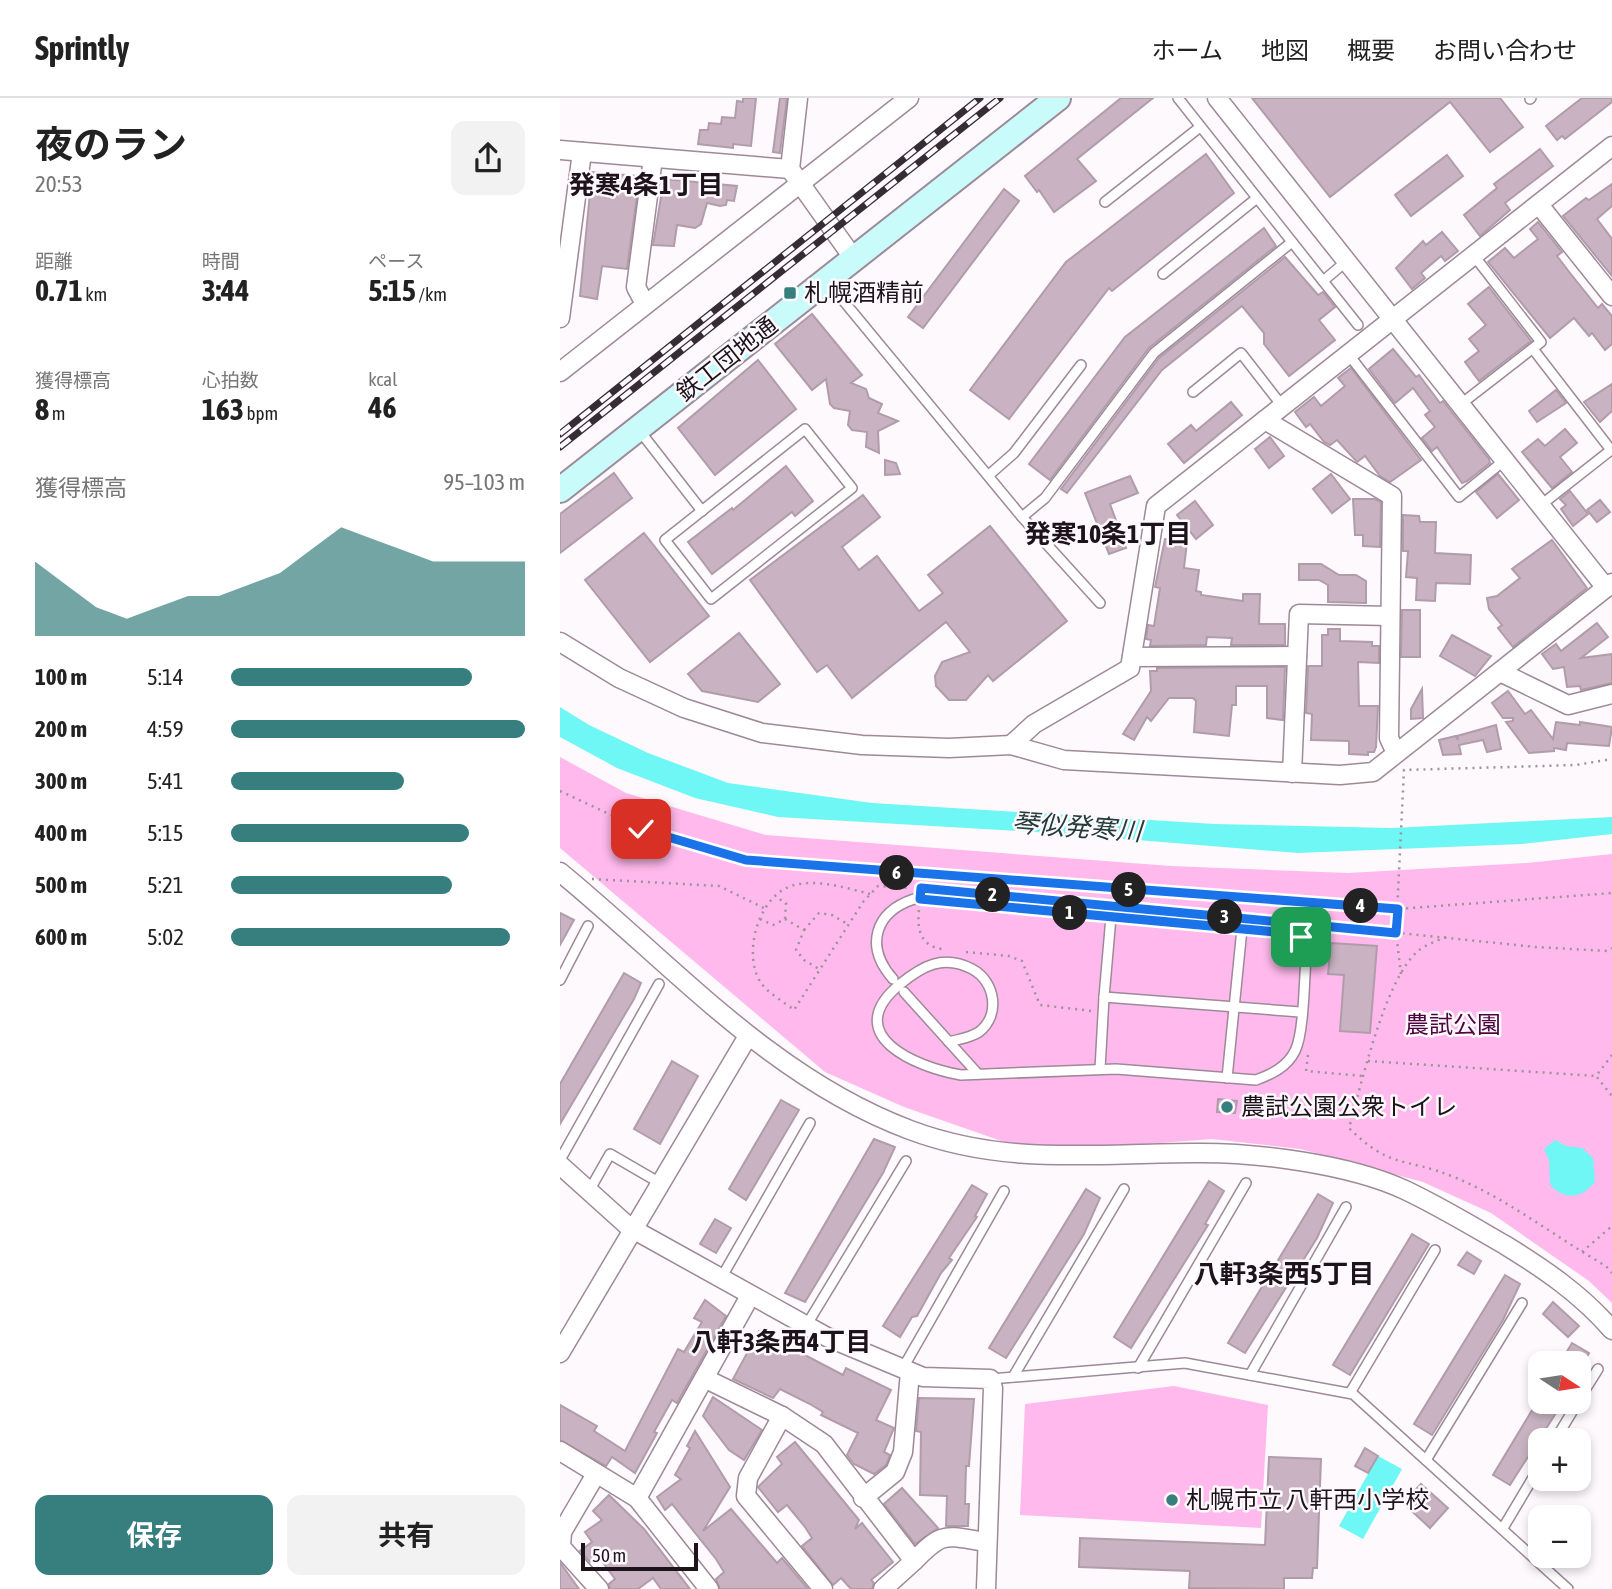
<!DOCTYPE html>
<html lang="ja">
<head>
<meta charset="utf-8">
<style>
	:root { --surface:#fff; --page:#f2f2f2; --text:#222; --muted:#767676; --line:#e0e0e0; --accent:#377f7e }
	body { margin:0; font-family:"Asap Condensed","Noto Sans JP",sans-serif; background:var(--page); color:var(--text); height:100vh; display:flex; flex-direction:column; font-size:26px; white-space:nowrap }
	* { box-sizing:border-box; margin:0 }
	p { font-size:23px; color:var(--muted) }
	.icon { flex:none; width:38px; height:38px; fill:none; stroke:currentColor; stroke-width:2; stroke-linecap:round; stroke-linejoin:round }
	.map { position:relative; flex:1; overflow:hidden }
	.side { display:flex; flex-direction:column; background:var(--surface); width:560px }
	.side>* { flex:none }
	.needle { width:46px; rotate:102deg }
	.fabs { position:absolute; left:968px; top:1253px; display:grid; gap:14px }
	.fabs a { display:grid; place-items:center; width:63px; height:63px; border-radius:14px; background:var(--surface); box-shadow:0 4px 10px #0003; font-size:35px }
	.scale { position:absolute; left:21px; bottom:18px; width:117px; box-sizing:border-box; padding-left:7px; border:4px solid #1c141a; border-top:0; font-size:19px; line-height:24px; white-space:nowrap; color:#1c141a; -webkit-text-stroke:5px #fef9fd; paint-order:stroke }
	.pin { position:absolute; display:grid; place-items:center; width:60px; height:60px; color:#fff; margin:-30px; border-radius:14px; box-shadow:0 4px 10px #0006 }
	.km { position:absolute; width:35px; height:35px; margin:-18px; border-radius:50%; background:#222; color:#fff; font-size:19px; line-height:35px; text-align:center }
	.round { display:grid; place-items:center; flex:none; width:74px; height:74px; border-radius:14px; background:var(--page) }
	.headline { display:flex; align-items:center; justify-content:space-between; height:119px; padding:0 35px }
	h1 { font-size:38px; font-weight:700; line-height:52px }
	.metrics { display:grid; grid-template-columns:repeat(3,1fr); gap:10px; height:119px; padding:7px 35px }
	.metrics div { display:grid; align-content:center }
	.metrics b { font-size:30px; font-weight:700 }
	.metrics small { font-size:19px; font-weight:400 }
	.metrics p { font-size:19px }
	.chart { height:196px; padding:14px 35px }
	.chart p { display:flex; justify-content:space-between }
	.chart svg { width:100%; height:126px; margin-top:7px; fill:var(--accent); opacity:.7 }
	.cta { display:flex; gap:14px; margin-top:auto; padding:14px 35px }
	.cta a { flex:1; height:80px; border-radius:14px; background:var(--accent); color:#fff; font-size:28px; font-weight:700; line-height:80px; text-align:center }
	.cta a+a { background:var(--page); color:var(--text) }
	ul { padding:0 35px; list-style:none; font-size:23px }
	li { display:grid; grid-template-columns:112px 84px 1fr; align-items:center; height:52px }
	li i { height:18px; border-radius:9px; background:var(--accent) }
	header { display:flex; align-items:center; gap:42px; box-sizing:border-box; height:98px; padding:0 35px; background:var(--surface); border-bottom:2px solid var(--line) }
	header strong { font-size:33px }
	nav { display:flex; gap:38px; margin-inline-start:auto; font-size:24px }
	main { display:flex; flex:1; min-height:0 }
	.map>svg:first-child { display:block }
	.green { fill:#ffb9ec }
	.water { fill:#6ef7f4 }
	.building { fill:#c9b3c2; stroke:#b19cab; stroke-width:2 }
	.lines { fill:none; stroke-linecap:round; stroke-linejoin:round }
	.lane-casing { stroke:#9d8998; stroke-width:12 }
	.street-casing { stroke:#9d8998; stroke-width:21 }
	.secondary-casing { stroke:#9d8998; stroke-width:28 }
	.path { stroke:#9b9499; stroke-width:2.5; stroke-dasharray:2 5; stroke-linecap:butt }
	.lane { stroke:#fff; stroke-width:9 }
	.street { stroke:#fff; stroke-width:18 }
	.secondary { stroke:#c9fbfa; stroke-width:24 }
	.rail-casing { stroke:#352d33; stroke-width:7 }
	.rail { stroke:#fef9fd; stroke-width:4.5; stroke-dasharray:13; stroke-linecap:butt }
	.route-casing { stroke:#fff; stroke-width:14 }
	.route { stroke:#1a73e8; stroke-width:9 }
	.poi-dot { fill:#377f7e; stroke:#fef9fd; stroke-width:2.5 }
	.labels { text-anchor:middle; stroke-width:5; stroke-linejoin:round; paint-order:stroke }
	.poi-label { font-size:24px; fill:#1c141a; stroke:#fef9fd; text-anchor:start }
	.street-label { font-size:24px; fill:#1c141a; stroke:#fef9fd }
	.park-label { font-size:24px; fill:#4d0641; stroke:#fef9fd }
	.neighbourhood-label { font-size:26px; font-weight:bold; fill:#1c141a; stroke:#fef9fd }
	.water-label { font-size:26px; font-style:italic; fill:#243c3b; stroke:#fef9fd }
</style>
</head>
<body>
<header>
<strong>Sprintly</strong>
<nav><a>ホーム</a><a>地図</a><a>概要</a><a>お問い合わせ</a></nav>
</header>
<main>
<section class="side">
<div class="headline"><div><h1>夜のラン</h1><p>20:53</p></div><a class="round"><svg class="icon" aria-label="share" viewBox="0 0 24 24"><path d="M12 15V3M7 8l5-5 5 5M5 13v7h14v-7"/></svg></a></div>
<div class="metrics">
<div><p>距離</p><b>0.71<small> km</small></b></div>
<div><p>時間</p><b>3:44</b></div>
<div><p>ペース</p><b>5:15<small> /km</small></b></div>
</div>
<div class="metrics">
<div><p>獲得標高</p><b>8<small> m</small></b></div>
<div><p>心拍数</p><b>163<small> bpm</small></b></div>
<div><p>kcal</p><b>46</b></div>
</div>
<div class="chart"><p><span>獲得標高</span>95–103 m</p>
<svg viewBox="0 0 160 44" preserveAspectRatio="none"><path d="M0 44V18L10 26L20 34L30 38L40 34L50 30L60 30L70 26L80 22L90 14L100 6L110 10L120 14L130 18L140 18L150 18L160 18V44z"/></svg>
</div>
<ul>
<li><b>100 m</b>5:14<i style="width:82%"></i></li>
<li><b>200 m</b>4:59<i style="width:100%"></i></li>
<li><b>300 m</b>5:41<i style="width:59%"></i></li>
<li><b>400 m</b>5:15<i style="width:81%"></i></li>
<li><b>500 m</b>5:21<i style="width:75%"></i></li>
<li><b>600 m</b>5:02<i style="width:95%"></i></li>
</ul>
<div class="cta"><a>保存</a><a>共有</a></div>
</section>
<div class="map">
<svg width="1052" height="1491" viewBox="0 0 1052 1491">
	<rect width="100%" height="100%" fill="#fef9fd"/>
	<g class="green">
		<polygon points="0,659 66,695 206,737 611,768 788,775 967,765 1052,756 1052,1205 1029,1183 931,1115 863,1084 740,1051 652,1041 507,1052 450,1046 344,1009 265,974 0,750"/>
		<polygon points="614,1288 708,1307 701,1430 460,1417 465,1306"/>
	</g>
	<g class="water">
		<polygon points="0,609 29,627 88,655 168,685 312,705 655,726 832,730 1052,719 1052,736 962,746 738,755 492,735 218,719 135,700 57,670 0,639"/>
		<path d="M995 1042 1006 1048 1022 1050 1033 1060 1035 1083C1023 1101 1003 1103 990 1086L989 1062 984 1051Z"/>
		<polygon points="818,1358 842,1371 803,1441 779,1428"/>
	</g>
	<g class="building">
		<polygon points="183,0 196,0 191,48 173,46 173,50 138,46 140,32 148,32 149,25 161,26 162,19 175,20 177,3 183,4"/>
		<polygon points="220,0 227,0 220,55 213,54"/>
		<polygon points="561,0 593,0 517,61 536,83 494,114 479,92 477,94 465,78"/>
		<polygon points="692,0 940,0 963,29 930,54 890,4 770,99"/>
		<polygon points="1022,0 1052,0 1052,4 1005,41 1002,38 997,42 986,28"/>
		<polygon points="980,51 993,68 945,105 950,112 920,138 904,117 937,90 934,86"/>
		<polygon points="646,56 674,95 552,193 549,190 449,321 410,292 506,164"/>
		<polygon points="887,57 903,78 851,118 835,97"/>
		<polygon points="32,74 76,78 74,97 77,98 67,171 42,168 37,201 20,198"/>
		<polygon points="104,81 177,88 174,103 167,102 166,107 160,108 147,105 141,126 135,130 117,127 114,148 93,147"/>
		<polygon points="1052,86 1052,108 1037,121 1052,141 1052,178 1003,118 1026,100 1029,102"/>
		<polygon points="444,91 459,103 363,230 348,219"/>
		<polygon points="978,124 1002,154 997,158 1010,175 1038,210 1042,206 1052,218 1052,246 1045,252 1032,235 1029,238 1014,220 990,240 928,164 945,150 954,160 978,141 970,131"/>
		<polygon points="704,130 716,148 589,250 490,382 469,366 565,239"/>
		<polygon points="882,134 898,153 885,163 881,158 861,175 865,180 852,191 836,170 863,143 866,147"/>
		<polygon points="725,159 758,197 763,194 775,209 759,222 775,242 729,278 704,246 704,235 682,208 602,272 507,395 501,391 599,260"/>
		<polygon points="929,189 971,243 919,283 905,264 919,253 909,241 926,227 908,206"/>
		<polygon points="252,216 302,277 291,285 306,291 309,300 322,306 318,315 338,323 318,333 319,355 306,349 307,334 292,332 288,327 290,313 274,310 270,306 266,281 252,292 215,246"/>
		<polygon points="833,251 856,279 859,277 880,305 883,303 929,361 930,365 907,383 902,385 877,349 872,353 862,340 875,329 865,317 870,313 853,290 835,305 809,271"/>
		<polygon points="198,262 236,311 155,377 118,330"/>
		<polygon points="791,270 861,362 830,384 820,378 805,358 797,364 777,342 770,347 764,344 750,326 746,329 735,314 754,299 761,308 785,288 778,280"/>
		<polygon points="1052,286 1052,313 1040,324 1024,304"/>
		<polygon points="996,292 1006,305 977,324 969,313"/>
		<polygon points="671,304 682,317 624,365 608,346 631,327 636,333"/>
		<polygon points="1005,331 1017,345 1000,359 1012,374 992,390 962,354 978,341 985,348"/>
		<polygon points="710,339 724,358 709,370 695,351"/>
		<polygon points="325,362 336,365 340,376 325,377"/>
		<polygon points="226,368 253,403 235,418 232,414 152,476 128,444 172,410 173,412"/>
		<polygon points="54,375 72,400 0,455 0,416"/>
		<polygon points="771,376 790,401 772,415 753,391"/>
		<polygon points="938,376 959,402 937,420 916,394"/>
		<polygon points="570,378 578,395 550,406 566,450 549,456 525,395"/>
		<polygon points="1010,393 1028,416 1013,428 1001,411 1006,407 1000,401"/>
		<polygon points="303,397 320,419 282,449 299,472 317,458 359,513 383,495 368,477 430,428 507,523 433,583 428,577 406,602 389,602 376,588 375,578 382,564 410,554 386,524 292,600 267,567 257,574 190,482"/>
		<polygon points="793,401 815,401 821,404 820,449 803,448 803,437 795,437"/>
		<polygon points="1040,402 1050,414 1037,424 1027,412"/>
		<polygon points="635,403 653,427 636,441 617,417"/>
		<polygon points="843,417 859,418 860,424 876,424 875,455 911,457 910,486 876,485 875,503 856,502 857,480 846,479 848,453 843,453"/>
		<polygon points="84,435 149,518 90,564 25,482"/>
		<polygon points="605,441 627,444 624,470 639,472 636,493 641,494 641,497 683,503 683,496 700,496 699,526 725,526 725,547 671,547 672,540 647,539 646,547 590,548 591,542 586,541 588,527 594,528 600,490 595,489"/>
		<polygon points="992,442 1027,490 953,549 938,530 942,527 929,511 927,500 937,498 960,480 952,471"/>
		<polygon points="739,466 761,466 779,477 796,477 806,483 806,505 768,504 768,487 759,482 739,482"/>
		<polygon points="842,512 860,512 860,559 841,559"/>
		<polygon points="1037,525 1048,539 1021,560 1052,556 1052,585 1021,592 1020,588 1007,589 1004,569 993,571 982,556 996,546 1001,553"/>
		<polygon points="768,531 780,531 780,543 812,544 812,548 819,548 819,565 798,564 799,608 818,608 816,649 814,654 808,654 808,657 789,656 789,643 751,642 752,616 746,615 748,568 762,568 762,537 768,537"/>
		<polygon points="179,535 220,586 198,604 142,593 128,576"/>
		<polygon points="892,537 931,558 915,578 880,558"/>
		<polygon points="725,569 723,622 707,620 707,588 676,588 676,607 672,607 669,638 634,634 636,603 633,600 609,600 591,623 587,619 574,642 563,636 591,593 590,573 597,573 597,570"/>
		<polygon points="862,591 863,620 851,621 851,611"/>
		<polygon points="948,593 965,616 971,612 993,641 996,624 1020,627 1020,624 1052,629 1049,648 1007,645 1006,652 994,650 994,653 969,655 946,624 953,623 953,620 943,620 932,605"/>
		<polygon points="936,627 941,651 927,654 923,642 899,647 901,656 883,657 879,642 896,638 898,642 897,638"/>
		<polygon points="0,815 14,822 0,847"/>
		<polygon points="771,845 817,848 810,935 780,933 784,877 768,876"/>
		<polygon points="64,875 81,885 74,901 0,1026 0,986"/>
		<polygon points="112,963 138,978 100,1046 74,1031"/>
		<polygon points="658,1001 677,1003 675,1015 657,1014"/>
		<polygon points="221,1002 239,1012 186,1102 169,1091"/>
		<polygon points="314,1041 335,1049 323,1075 245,1204 225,1195"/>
		<polygon points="649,1083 664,1093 645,1126 648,1127 571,1250 554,1239"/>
		<polygon points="412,1087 427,1096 415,1118 417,1119 389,1160 392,1162 381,1175 357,1218 352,1219 340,1239 323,1228"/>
		<polygon points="526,1091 540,1100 524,1136 446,1260 429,1250"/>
		<polygon points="758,1096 773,1105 757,1140 685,1255 668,1245"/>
		<polygon points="155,1121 171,1130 156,1155 140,1146"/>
		<polygon points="852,1136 869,1146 790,1277 773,1267"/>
		<polygon points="907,1154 921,1163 914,1176 898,1167"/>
		<polygon points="945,1177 960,1186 943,1222 872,1337 854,1326"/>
		<polygon points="145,1202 166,1218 117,1305 112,1302 94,1334 97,1335 75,1375 52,1359 46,1368 0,1342 0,1307 37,1328 34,1333 65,1353 118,1251 124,1254 142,1224 134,1220"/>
		<polygon points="993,1204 1019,1228 1008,1239 983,1216"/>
		<polygon points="199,1233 283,1277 286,1270 331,1292 316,1322 334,1330 324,1354 330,1357 326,1367 314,1376 294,1366 287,1357 298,1335 261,1317 263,1314 250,1306 220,1291 213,1300 173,1281"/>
		<polygon points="1012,1245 1029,1255 1023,1265 1000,1265"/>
		<polygon points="153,1299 202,1332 184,1362 169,1352 143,1318"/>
		<polygon points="359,1300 414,1301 409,1368 406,1368 405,1406 409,1406 408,1428 386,1428 387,1398 360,1397 361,1334 356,1333"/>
		<polygon points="977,1304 1003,1304 950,1387 933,1377"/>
		<polygon points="135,1333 170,1389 143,1433 171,1411 217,1465 222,1460 248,1491 160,1491 156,1481 164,1474 156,1461 112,1406 105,1412 97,1399 121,1381 115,1377 130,1350 127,1348"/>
		<polygon points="235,1344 299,1422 295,1431 302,1425 333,1464 311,1482 314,1485 312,1491 291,1491 281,1480 273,1487 242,1448 252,1440 245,1429 227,1407 218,1414 198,1389 222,1366 217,1359"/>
		<polygon points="805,1350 818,1358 808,1375 795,1368"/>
		<polygon points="709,1359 761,1361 757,1470 753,1470 752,1480 724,1480 724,1491 629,1490 630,1473 519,1469 520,1440 705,1447"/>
		<polygon points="861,1386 888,1410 870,1430 843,1405"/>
		<polygon points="342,1390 378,1430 355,1446 324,1406"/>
		<polygon points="49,1397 84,1431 130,1491 101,1491 93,1480 78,1491 50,1491 49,1486 55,1481 38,1458 30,1464 20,1453 32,1444 25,1434 42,1422 33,1413"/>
		<polygon points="0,1465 1,1466 19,1491 0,1491"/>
	</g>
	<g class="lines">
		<g class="lane-casing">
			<g id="lane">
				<polyline points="618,0 763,183 788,162"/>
				<polyline points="970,1 971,0"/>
				<polyline points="545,104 640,29"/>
				<polyline points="603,176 697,100"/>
				<polyline points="267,183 462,419 540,505"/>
				<polyline points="763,183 798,227"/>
				<polyline points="973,251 1051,352 981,407"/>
				<polyline points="789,257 899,399 945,362"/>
				<polyline points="633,294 681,255 723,309"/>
				<polyline points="901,306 981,244 915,159"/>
				<polygon points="245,331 292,390 151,501 105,442"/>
				<polyline points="79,332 142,413"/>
				<polyline points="429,377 454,355 521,267"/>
				<polyline points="462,419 485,400 594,255 732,144"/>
				<path d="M333 881C304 848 315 814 354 801L727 835 741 839 747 847C744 872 745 933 735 953 727 969 712 976 696 982L556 971 401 977C355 969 280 937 339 887 362 868 383 856 412 871 435 883 441 917 419 934 410 940 399 941 389 944"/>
				<polyline points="0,882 28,828"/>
				<polyline points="344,894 418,976"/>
				<polyline points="544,899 551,819"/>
				<polyline points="540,971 544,899 740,914"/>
				<polyline points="667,980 682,831"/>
				<polyline points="0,1062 99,886"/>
				<polyline points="29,1093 50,1056 100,1085"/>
				<polyline points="160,1182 250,1025"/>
				<polyline points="246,1228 346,1063"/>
				<polyline points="343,1270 444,1093"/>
				<polyline points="578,1270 686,1085"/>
				<polyline points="690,1277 786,1109"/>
				<polyline points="453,1279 564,1091"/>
				<polyline points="430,1281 625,1265 793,1296 1008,1491"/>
				<polyline points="790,1295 875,1152"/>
				<polyline points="1018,1303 1038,1271"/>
				<polyline points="995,1342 1018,1304"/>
				<polyline points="866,1362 962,1205"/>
				<polyline points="943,1430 980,1368"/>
			</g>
		</g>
		<g class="street-casing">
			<g id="street">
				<polyline points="238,0 230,71 294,161"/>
				<polyline points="657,0 1046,490"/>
				<polyline points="0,52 230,71"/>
				<polyline points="980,108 1052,198"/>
				<polyline points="85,206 76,189 93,60"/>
				<polyline points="0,220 22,54"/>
				<polyline points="0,274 349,0"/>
				<polyline points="705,322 832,398 829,640 836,655"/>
				<polyline points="0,544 59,580 124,610 202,635 302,647 389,650 451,647 504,662 780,677 813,674 1052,485"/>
				<polyline points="572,559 737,558"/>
				<polyline points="940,574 1008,607 1052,596"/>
				<polyline points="451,647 474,626 570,570 596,408 1052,48"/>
				<polyline points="732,675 739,516 830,518"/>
				<path d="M0 774C112 866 211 980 350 1032 446 1068 534 1055 634 1055 695 1054 789 1066 845 1092 879 1108 912 1128 945 1147 984 1171 1021 1196 1052 1232"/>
				<polyline points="0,1067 69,1129 267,1239 363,1279 430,1281 433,1290 426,1491"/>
				<polyline points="0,1255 188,938"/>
				<polyline points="146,1281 222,1318 264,1346 354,1463 323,1491"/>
				<polyline points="222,1318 188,1380 186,1398 263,1491"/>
				<polyline points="0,1353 77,1400 149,1491"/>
				<polyline points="36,1376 2,1434 1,1449 39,1491"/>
				<polyline points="77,1400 190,1198"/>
				<polyline points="303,1400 335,1374 343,1354 350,1274"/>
				<path d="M354 1463C384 1432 385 1438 427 1444"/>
			</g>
		</g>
		<g class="secondary-casing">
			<polyline id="secondary" points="0,392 498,0"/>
		</g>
		<g class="path">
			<polyline points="0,693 81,731 186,762 838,811 1052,795"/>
			<polyline points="32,781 159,788 206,811"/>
			<path d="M310 796C286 790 256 780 231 788 198 799 182 857 201 885 208 895 224 904 234 912L303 804 318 788 349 790"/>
			<path d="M359 812C357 831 360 848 382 851"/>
			<polyline points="200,821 213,827 225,821 226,805 216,799"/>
			<polyline points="225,821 244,832 236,852 244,862 259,871"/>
			<polyline points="743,826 760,827"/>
			<polyline points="244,832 259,815 272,817 289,827"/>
			<path d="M886 839C877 843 864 847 857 854 825 882 801 987 789 1030 831 1072 846 1059 894 1079 948 1101 995 1139 1046 1168L1052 1175"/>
			<polyline points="759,842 760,827 976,849 1047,853 1052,850"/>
			<polyline points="406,854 449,858 462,863 480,907 532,913"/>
			<polyline points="841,876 836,835 844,672 1016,667 1052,661"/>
			<polyline points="748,957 746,973 803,978"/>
			<polyline points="1052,957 1036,978 1052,998"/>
			<polyline points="808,963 1036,978"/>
			<polyline points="1022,1154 1052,1128"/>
		</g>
		<use href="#lane" class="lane"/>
		<use href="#street" class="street"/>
		<use href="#secondary" class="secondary"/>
		<g class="rail-casing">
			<g id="rail">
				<polyline points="0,336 420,0"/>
				<polyline points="0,349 440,0"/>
			</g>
		</g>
		<use href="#rail" class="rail"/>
	</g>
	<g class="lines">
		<g class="route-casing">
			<polyline id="route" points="81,731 186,762 838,811 836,835 361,790 360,801 727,835 741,839"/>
		</g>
		<use href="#route" class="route"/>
	</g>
	<g class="poi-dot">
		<rect x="223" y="188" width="14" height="14" rx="3.5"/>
		<circle cx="667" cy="1009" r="7"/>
		<circle cx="612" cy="1402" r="7"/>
	</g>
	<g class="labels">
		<g class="poi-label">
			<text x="244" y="203">札幌酒精前</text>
			<text x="681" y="1017">農試公園公衆トイレ</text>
			<text x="626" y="1410">札幌市立 八軒西小学校</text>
		</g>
		<g class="street-label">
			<text transform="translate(167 261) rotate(-38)" y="8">鉄工団地通</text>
		</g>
		<g class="park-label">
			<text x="893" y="935">農試公園</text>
		</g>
		<g class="neighbourhood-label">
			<text x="86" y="96">発寒4条1丁目</text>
			<text x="548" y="445">発寒10条1丁目</text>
			<text x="724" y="1185">八軒3条西5丁目</text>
			<text x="221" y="1253">八軒3条西4丁目</text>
		</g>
		<g class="water-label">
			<text transform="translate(517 729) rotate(4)" y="9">琴似発寒川</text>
		</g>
	</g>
</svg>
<div class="fabs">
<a><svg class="needle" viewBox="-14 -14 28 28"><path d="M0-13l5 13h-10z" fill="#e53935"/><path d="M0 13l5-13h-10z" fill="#767676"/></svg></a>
<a>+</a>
<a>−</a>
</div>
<div class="scale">50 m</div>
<div class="pin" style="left:741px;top:839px;background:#1e9e55"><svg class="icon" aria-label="arrive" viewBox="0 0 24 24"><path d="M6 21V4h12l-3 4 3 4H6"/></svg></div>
<div class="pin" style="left:81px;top:731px;background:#d93025"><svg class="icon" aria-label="check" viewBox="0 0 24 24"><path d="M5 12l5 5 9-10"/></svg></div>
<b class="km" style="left:510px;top:815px">1</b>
<b class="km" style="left:433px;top:797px">2</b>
<b class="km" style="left:665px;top:819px">3</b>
<b class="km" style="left:801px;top:808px">4</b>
<b class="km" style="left:569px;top:792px">5</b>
<b class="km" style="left:337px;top:775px">6</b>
</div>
</main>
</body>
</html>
